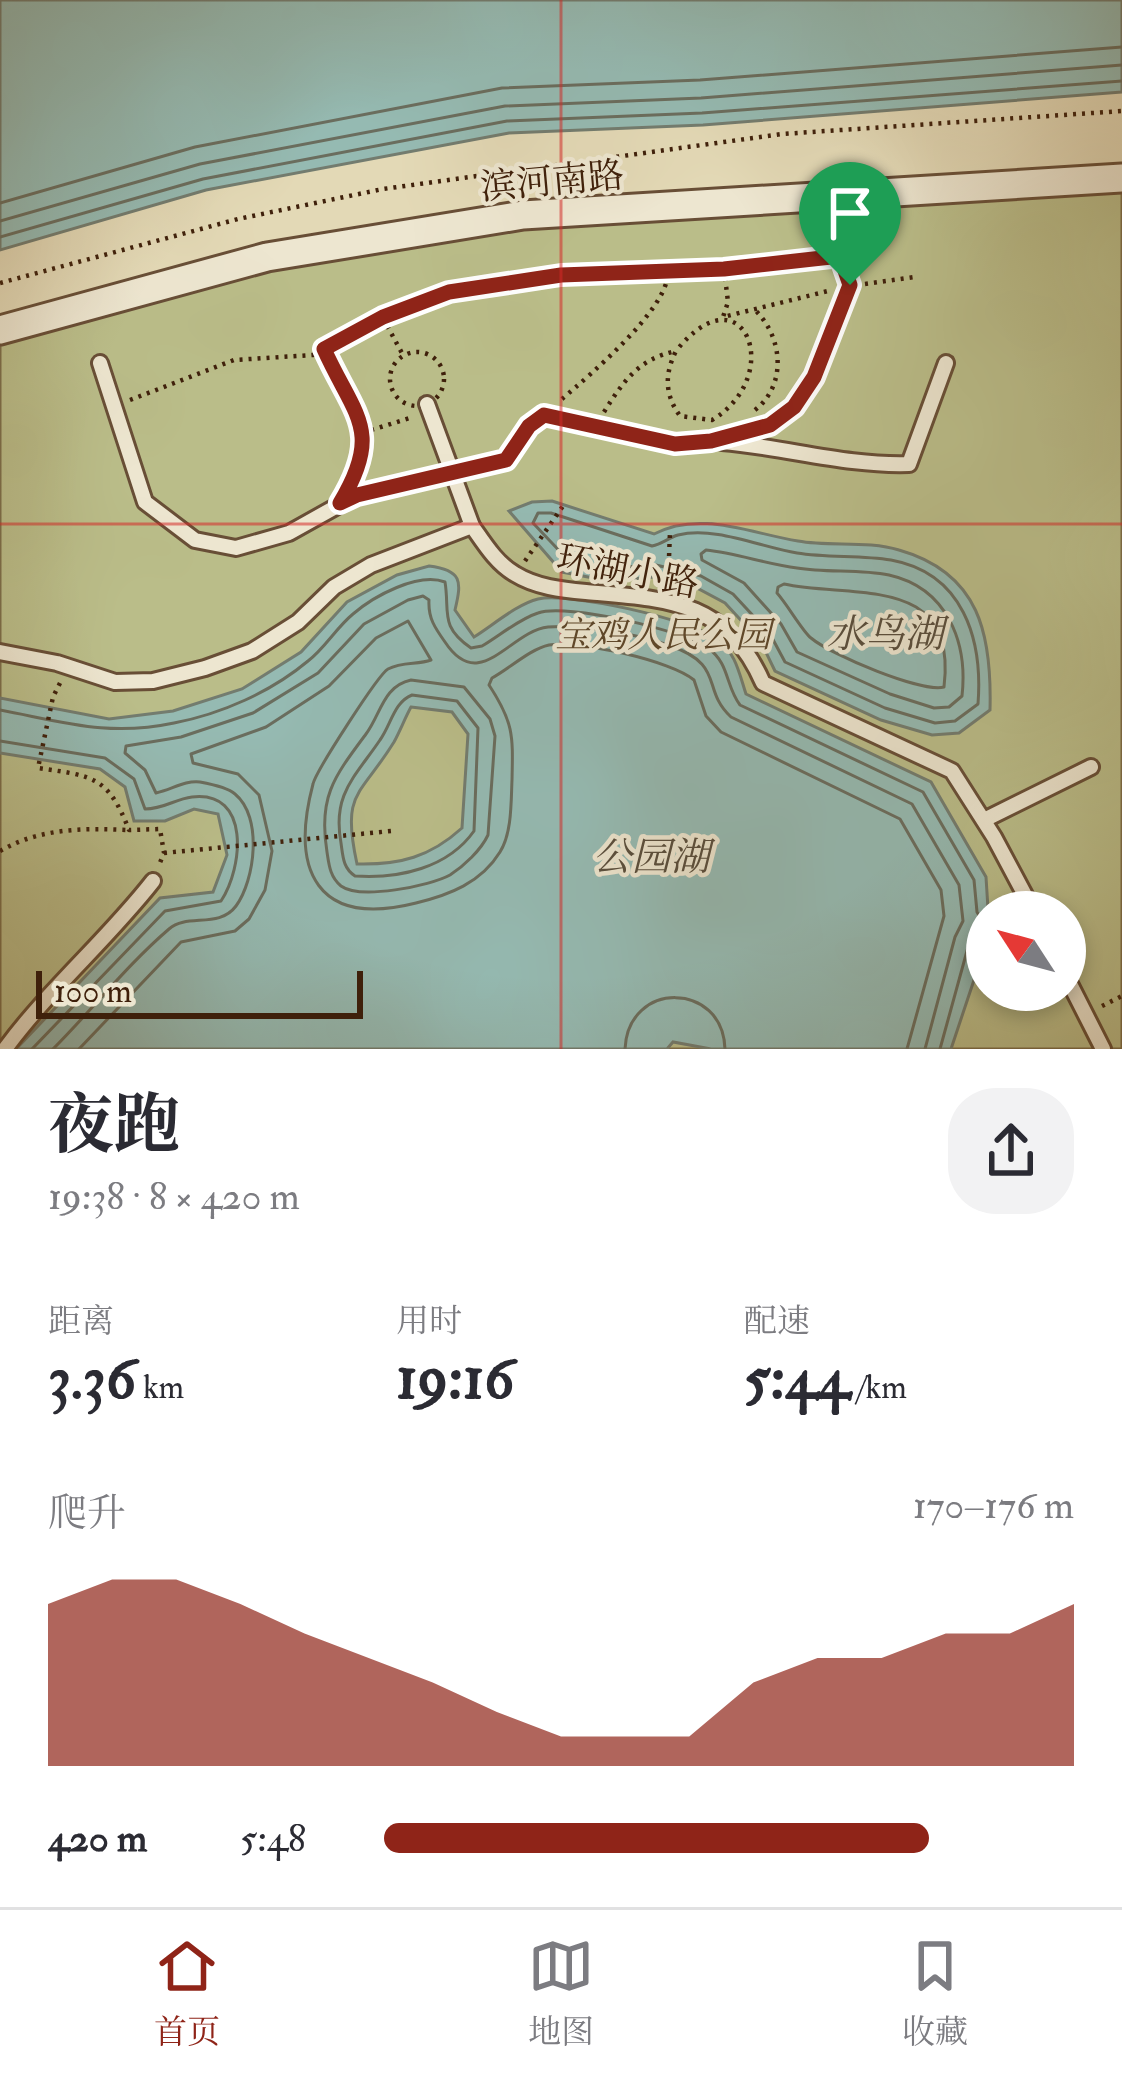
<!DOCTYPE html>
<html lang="zh">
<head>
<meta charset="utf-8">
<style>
	:root { --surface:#fff; --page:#f2f2f3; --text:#2b2b33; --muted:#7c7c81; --line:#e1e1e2; --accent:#8f2418 }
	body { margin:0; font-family:"IM FELL Double Pica","Noto Serif SC",serif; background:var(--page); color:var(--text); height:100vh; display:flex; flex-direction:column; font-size:45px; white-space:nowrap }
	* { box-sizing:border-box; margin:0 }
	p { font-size:39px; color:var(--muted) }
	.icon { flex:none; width:66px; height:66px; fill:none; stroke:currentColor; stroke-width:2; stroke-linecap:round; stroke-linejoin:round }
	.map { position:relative; height:1049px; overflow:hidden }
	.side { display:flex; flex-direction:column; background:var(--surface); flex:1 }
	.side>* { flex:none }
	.needle { width:78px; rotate:306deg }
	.controls { position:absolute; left:966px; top:891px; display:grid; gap:24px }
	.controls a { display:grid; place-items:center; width:120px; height:120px; border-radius:50%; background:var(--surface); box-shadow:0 6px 18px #0003; font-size:60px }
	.scale { position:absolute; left:36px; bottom:30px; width:327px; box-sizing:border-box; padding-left:12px; border:6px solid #3f200b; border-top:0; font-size:33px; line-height:42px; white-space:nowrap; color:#3f200b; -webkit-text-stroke:9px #ede6d0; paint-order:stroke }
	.pin { position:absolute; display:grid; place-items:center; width:102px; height:102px; color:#fff; margin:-123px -51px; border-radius:50% 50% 50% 0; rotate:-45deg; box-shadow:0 0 12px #0007 }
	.pin .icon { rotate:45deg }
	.round { display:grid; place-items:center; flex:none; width:126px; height:126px; border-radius:48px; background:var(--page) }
	.overview { display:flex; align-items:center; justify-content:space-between; height:204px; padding:0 48px }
	h1 { font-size:66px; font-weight:700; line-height:90px }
	.stats { display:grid; grid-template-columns:repeat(3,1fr); gap:18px; height:204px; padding:12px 48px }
	.stats div { display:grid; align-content:center }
	.stats b { font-size:60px; font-weight:700 }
	.stats small { font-size:33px; font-weight:400 }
	.stats p { font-size:33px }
	.chart { height:336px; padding:24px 48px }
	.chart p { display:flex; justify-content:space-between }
	.chart svg { width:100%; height:216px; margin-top:12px; fill:var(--accent); opacity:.7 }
	ul { padding:0 48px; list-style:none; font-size:39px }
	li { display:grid; grid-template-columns:192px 144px 1fr; align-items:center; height:90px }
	li i { height:30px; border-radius:15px; background:var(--accent) }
	.menu { display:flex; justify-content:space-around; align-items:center; height:168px; border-top:3px solid var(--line); background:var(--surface); font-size:33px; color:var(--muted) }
	.menu a { display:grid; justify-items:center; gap:6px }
	.menu .on { color:var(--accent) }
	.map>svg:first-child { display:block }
	.green { fill:#babd89; stroke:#7c6e4a; stroke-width:3; fill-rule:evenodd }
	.water { fill:#95bab2; stroke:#737c6f; stroke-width:3; fill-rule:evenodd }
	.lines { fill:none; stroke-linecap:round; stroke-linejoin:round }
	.shore { stroke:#6a6d5e; stroke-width:3 }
	.service-casing { stroke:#684e36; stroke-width:20 }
	.minor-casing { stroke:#684e36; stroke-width:33 }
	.path { stroke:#3f200b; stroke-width:4.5; stroke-dasharray:3 6; stroke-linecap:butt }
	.service { stroke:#ede6d0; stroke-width:14 }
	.minor { stroke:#ede6d0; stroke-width:27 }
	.route-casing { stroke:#fff; stroke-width:24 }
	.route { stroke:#8f2418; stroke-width:15 }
	.grid { fill:none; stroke:#d62828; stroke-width:3; stroke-opacity:0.55 }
	.labels { text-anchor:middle; stroke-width:9; stroke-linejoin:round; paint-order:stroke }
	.street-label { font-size:36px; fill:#3f200b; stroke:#ede6d0 }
	.park-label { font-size:36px; font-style:italic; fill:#5e472a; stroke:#ede6d0 }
	.water-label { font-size:39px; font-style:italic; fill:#594e3d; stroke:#ede6d0 }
</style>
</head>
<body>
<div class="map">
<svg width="1122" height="1049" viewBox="0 0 1122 1049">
	<rect width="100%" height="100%" fill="#e3d9b6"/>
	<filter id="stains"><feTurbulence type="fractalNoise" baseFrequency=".00167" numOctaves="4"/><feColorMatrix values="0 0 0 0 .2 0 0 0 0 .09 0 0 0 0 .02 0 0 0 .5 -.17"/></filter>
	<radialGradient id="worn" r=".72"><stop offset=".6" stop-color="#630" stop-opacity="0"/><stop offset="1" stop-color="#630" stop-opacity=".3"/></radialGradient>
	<path class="green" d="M1122 182V1049H0V340L265 266 519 227ZM987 912H1065V990H987Z"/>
	<g class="water">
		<polygon points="0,0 1122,0 1122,92 703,125 509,133 206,190 0,250"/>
		<path d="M552 501 654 534C700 510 749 533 798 541 830 547 868 540 899 550 980 573 992 635 990 710L959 733 932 735 881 720 775 671 761 642 725 603 695 587 655 577 609 581 562 572 509 511 532 502Z"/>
		<path d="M429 566C462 570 462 581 455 610L474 637C492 626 517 604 538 599 569 592 690 619 717 639 736 653 739 673 746 694L931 782 986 877 988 909 974 980 951 1049H711L673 1042 667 1049H16L160 898 213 892 227 855 218 814 194 809 165 821H134L125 787 100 769 0 753V698L109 719 173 711 242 689 301 652 347 602 397 575ZM411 707 452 712 468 734 462 828C430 857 400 865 357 864 341 791 360 797 394 742 400 731 405 718 411 707Z"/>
	</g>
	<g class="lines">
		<g class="shore">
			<polyline points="0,203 195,147 502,88 700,80 1122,47"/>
			<polyline points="0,221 200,164 505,106 701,98 1122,65"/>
			<polyline points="0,237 203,179 507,121 702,113 1122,81"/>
			<path d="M538 513H551L652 546C662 544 668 538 678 535 715 526 760 547 797 553 828 558 860 555 891 560 963 573 983 639 978 704L955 721 935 723 885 708 785 662 770 634 733 594 701 576 656 565 610 568 569 561 533 523Z"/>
			<path d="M706 550C736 553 766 564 797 568 827 573 859 569 889 575 947 588 968 642 962 696L949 707 934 708 890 694 797 652 781 624 744 583 702 560 701 554Z"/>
			<path d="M784 584C854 599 958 573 944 687 922 693 831 655 811 638 803 632 787 604 777 593L778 587Z"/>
			<path d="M411 680 464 687 490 719 495 736 488 835C481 850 464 866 450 875 430 886 360 900 341 886 330 877 329 865 327 852 318 797 334 777 366 734 381 714 383 686 411 680Z"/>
			<path d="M412 695 457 701 478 728 474 831C448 868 399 879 355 876 343 868 343 857 341 843 332 794 355 777 380 740 391 725 394 702 412 695Z"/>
			<path d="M0 710C64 722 108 737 174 723 221 714 271 692 308 661 325 648 336 628 353 614 374 596 418 572 445 582 450 612 439 626 471 648L482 646C499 636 519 619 538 613 567 603 684 630 709 649 729 663 726 687 740 705L923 792 974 880 977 912 984 924 970 940 940 1049"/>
			<path d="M0 741 105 758 134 779 145 809C164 809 175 799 192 797 251 790 243 868 221 901L165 911 32 1049"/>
			<path d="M53 1049C92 1010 127 965 169 929 187 913 219 929 236 906 255 880 263 817 235 794 227 787 211 784 200 782 185 780 171 790 156 793L145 770 125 753 126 746 181 737 253 713 318 673 364 624 408 600 423 596 429 600C428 618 435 628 445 642 480 695 510 631 548 627 579 624 638 634 668 645 727 665 700 688 731 717L912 804 959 885 963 921 955 937 925 1049"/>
			<path d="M79 1049 181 942 235 931 249 919 265 890 272 851 259 795 238 774 193 763 191 754 266 727 329 686 376 638 408 621 431 660C418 665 402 661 388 669 378 675 316 771 313 784 290 871 317 928 416 903 449 895 481 883 500 852 512 833 511 802 512 780 513 736 514 723 489 685L492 678C509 669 530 649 549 645 579 640 672 661 694 680L706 716 721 732 900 819 941 890 944 916 907 1049"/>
			<path d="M625 1049C628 980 723 981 725 1049"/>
		</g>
		<g class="service-casing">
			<g id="service">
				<polyline points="100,363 145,502 195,540 236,548 289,533 357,495 506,460 529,426 545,415 675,444 711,441 770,426 794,407 815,377 850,285"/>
				<polyline points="427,404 472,526"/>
				<path d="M722 442C785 447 846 466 909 464L946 363"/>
				<path d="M0 652 57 663 115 682 153 681 205 668 252 651 298 622 334 587 371 565 472 526C484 543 496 563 515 574 536 587 562 590 586 592 666 599 727 600 763 683L952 771 994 837 1034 912"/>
				<polyline points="984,820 1091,767"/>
				<polyline points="1065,974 1103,1049"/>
				<path d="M5 1049C49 989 107 940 153 881"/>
			</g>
		</g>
		<g class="minor-casing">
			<polyline id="minor" points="0,330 267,257 523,215 1122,178"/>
		</g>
		<g class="path">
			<polyline points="724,269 728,302 723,317 832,290"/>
			<polyline points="0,283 238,219 383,189 782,134 1122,111"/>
			<polyline points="865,284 915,277"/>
			<polyline points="383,318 403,355"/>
			<polyline points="324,349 365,432 413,417"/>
			<circle cx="417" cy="379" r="27"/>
			<path d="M562 399C591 374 667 310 668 273"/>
			<polyline points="130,400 234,360 313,355 383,317 449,292 561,275 724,269 840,256 845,272"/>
			<path d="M755 410C787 385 783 338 756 311"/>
			<path d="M604 412C624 380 639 359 676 351 664 375 665 395 680 416L712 420C787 375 743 267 676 351"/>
			<polyline points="352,478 365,432"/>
			<polyline points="525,561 565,503"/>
			<polyline points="668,583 670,532"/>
			<path d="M60 683 53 697 38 768C93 776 108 776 129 830L160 829 164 853 159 865"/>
			<path d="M0 851C40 828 83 828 128 830"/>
			<polyline points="164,853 391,831"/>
			<polyline points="1102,1006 1122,996"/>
		</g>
		<use href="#service" class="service"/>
		<use href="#minor" class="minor"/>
	</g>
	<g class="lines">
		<g class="route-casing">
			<path id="route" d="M840 256 850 285 814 377 794 407 770 425 711 441 675 444 544 415 529 426 506 460 357 495 340 503C384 430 354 416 324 349L383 317 449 292 561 275 724 269Z"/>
		</g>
		<use href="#route" class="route"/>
	</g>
	<path class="grid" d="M561 0V1049M0 524H1122"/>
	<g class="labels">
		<g class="street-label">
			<text transform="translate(552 180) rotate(-5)" y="13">滨河南路</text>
			<text transform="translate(628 570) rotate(11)" y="13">环湖小路</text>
		</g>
		<g class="park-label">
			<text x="663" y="647">宝鸡人民公园</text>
		</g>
		<g class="water-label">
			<text x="885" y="647">水鸟湖</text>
			<text x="651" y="870">公园湖</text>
		</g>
	</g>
	<rect width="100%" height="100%" filter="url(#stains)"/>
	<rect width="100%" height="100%" fill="url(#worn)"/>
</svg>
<div class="controls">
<a><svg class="needle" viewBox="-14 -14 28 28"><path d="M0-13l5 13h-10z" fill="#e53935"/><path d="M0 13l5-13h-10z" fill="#7c7c81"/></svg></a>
</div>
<div class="scale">100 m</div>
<div class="pin" style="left:850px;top:285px;background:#1e9e55"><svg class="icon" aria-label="arrive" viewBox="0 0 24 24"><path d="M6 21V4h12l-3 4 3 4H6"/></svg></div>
</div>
<section class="side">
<div class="overview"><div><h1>夜跑</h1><p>19:38 · 8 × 420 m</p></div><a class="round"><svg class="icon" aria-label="share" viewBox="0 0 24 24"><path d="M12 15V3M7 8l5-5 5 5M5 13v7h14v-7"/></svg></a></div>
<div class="stats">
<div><p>距离</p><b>3.36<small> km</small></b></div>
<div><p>用时</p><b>19:16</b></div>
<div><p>配速</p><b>5:44<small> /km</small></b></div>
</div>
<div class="chart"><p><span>爬升</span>170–176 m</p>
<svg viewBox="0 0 160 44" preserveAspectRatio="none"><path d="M0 44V11L10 6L20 6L30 11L40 17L50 22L60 27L70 33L80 38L90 38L100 38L110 27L120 22L130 22L140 17L150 17L160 11V44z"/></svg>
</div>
<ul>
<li><b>420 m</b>5:48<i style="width:79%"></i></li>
</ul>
</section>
<nav class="menu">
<a class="on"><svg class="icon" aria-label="home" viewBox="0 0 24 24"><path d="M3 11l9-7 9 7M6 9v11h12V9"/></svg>首页</a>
<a><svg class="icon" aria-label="map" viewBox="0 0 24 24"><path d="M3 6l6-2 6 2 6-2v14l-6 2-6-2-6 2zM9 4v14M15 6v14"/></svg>地图</a>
<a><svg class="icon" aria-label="saved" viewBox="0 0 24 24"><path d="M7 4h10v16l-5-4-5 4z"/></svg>收藏</a>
</nav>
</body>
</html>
